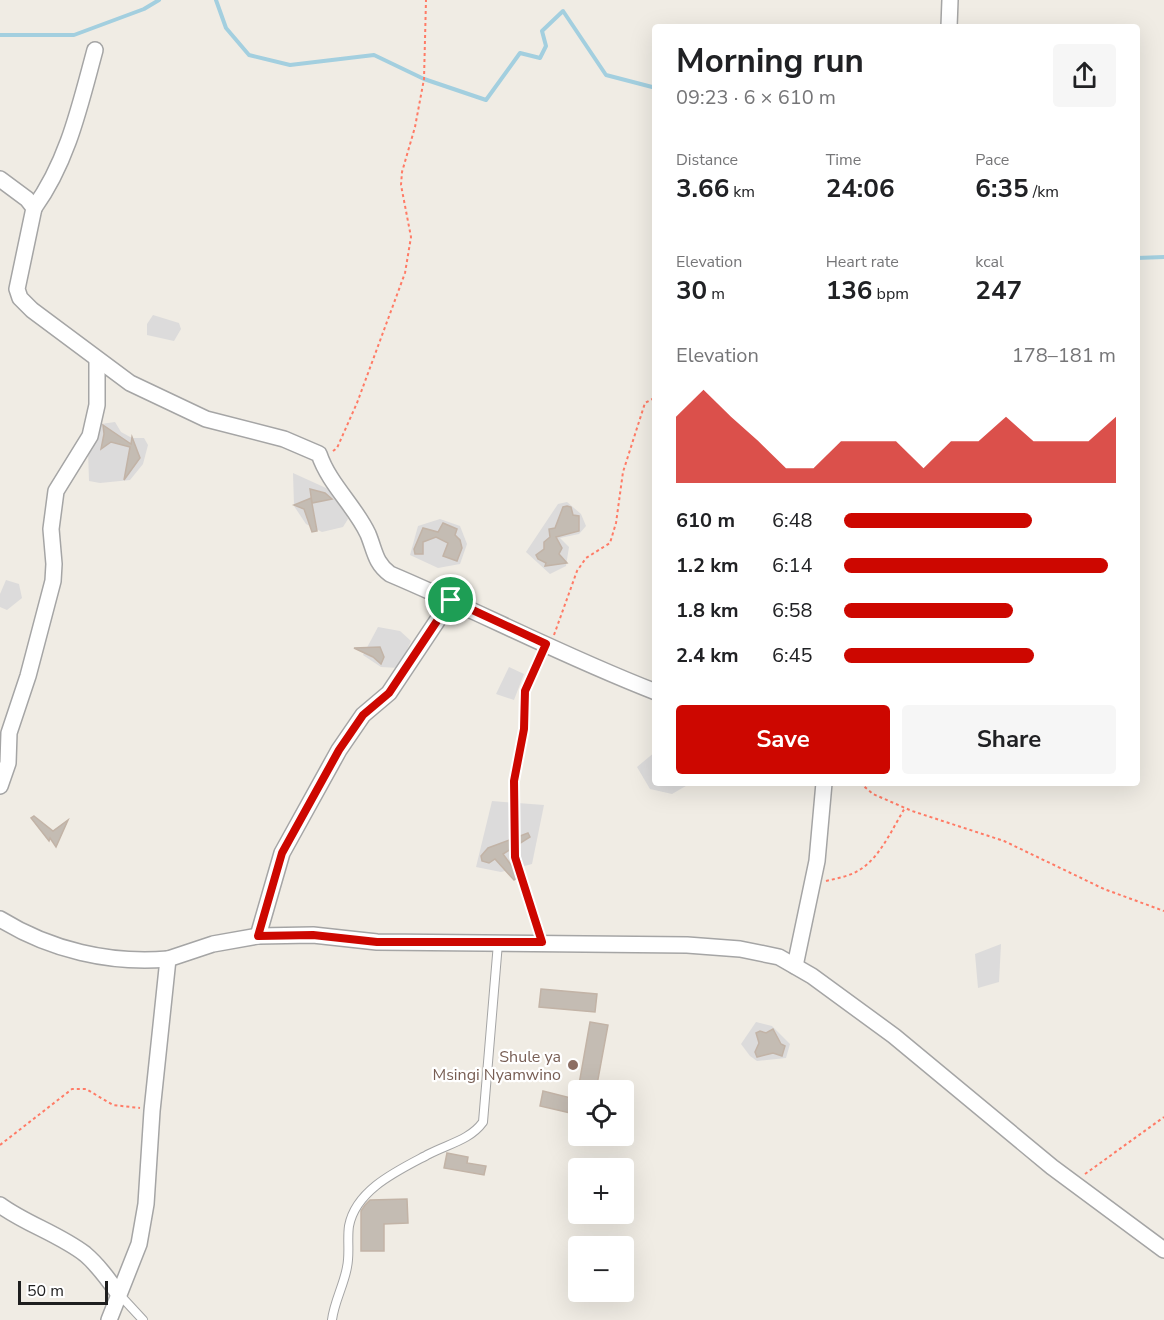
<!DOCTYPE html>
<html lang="en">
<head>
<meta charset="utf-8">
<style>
	:root { --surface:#fff; --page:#f6f6f6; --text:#202124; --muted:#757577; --accent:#cd0700 }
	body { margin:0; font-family:"Nunito Sans",sans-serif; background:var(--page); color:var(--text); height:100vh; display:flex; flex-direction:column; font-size:22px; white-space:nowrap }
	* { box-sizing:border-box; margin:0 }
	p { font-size:20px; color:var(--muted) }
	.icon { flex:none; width:33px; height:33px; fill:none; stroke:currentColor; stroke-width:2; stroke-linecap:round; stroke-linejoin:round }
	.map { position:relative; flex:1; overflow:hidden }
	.side { position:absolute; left:652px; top:24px; width:488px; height:762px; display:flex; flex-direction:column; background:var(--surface); border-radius:6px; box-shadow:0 6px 24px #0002 }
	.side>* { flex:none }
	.tools { position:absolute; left:568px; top:1080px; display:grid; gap:12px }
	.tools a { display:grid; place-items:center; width:66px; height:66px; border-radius:6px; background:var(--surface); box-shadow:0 6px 24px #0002; font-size:30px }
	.scale { position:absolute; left:18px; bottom:15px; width:90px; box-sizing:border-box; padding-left:6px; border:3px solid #1e1e1e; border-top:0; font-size:16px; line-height:21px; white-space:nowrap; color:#1e1e1e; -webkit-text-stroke:4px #fff; paint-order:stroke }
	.pin { position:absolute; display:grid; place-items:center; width:51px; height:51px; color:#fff; margin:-26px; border:3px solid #fff; border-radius:50%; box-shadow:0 2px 6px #0007 }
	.round { display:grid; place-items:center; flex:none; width:63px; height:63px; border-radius:6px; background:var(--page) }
	.summary { display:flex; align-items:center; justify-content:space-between; height:102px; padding:0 24px }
	h1 { font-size:33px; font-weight:700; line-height:45px }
	.figures { display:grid; grid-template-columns:repeat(3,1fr); gap:9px; height:102px; padding:6px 24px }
	.figures div { display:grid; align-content:center }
	.figures b { font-size:26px; font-weight:700 }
	.figures small { font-size:16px; font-weight:400 }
	.figures p { font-size:16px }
	.chart { height:168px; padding:12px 24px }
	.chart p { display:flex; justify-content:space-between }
	.chart svg { width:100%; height:108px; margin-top:6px; fill:var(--accent); opacity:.7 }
	.cta { display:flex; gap:12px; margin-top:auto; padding:12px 24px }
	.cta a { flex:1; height:69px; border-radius:6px; background:var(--accent); color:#fff; font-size:24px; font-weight:700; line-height:69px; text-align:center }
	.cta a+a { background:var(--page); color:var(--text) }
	ul { padding:0 24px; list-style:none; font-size:20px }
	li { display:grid; grid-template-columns:96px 72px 1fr; align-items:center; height:45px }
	li i { height:15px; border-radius:8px; background:var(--accent) }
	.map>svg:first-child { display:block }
	.residential { fill:#dcdbdb }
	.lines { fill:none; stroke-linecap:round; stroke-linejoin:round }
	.stream { stroke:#a3cfdf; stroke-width:4 }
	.building { fill:#c4bcb3; stroke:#c2b3a6; stroke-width:1.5 }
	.lane-casing { stroke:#a5a5a5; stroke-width:10 }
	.street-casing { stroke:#a5a5a5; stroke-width:18 }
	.path { stroke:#ff7b66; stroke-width:2; stroke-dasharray:3 3; stroke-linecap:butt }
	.lane { stroke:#fff; stroke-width:8 }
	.street { stroke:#fff; stroke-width:15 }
	.route-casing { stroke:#fff; stroke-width:12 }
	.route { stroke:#cd0700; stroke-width:8 }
	.education-dot { fill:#8d6e63; stroke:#fff; stroke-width:2 }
	.labels { text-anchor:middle; stroke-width:4.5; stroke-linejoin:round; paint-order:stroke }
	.education-label { font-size:16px; fill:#785e54; stroke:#fff; text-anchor:end }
</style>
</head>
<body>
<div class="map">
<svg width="1164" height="1320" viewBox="0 0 1164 1320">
	<rect width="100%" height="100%" fill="#f0ece4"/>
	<g class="residential">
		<polygon points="153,315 179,323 181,329 174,341 147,335 147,324"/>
		<polygon points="115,422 121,432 132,438 144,438 148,445 143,464 130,480 100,483 89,481 88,450 101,424"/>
		<polygon points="293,473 337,493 342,498 348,519 343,527 322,532 306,524 294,506"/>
		<polygon points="567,502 581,514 586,526 579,534 560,538 569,547 566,566 550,574 526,552 558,504"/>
		<polygon points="440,519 460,526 467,544 460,564 438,568 410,555 418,526"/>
		<polygon points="6,580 19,584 22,598 7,610 0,607 0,594"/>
		<polygon points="378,627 400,631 411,641 399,668 381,667 363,655"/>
		<polygon points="509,667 524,674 514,700 496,694"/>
		<polygon points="655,752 656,783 691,783 672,794 650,789 637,767"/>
		<polygon points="492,801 544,805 532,864 501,872 476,867"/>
		<polygon points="1001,944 999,982 978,988 975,954"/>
		<polygon points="756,1022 772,1026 790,1044 786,1058 757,1061 750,1056 741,1044"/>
	</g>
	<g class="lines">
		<g class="stream">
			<polyline points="216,0 226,28 249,55 290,65 374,55 424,79 486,100 520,53 540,58 546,46 542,31 563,11 606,75 656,88"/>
			<polyline points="0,35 74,35 144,9 159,0"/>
			<polyline points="1137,258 1164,257"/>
		</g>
	</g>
	<g class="building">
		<polygon points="103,425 131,444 132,437 140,458 124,480 130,447 111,442 101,449 104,434"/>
		<polygon points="310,489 325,493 332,499 312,503"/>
		<polygon points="311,498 317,531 312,532 304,509 294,505"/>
		<polygon points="567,506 571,507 573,515 579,516 579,531 556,537 562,548 559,554 567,563 545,566 546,563 538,559 536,555 544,549 544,542 550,537 549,529 555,528 563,507"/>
		<polygon points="443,523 457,529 455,535 460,540 462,548 457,561 443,556 448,543 436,537 423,542 423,554 415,554 414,549 423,528 438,532"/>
		<polygon points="380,647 384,657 381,664 373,657 354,648"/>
		<polygon points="34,816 53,831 68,820 56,847 50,838 49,841 31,818"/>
		<polygon points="528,833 530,837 503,854 519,876 514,880 495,859 489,863 482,861 481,856 488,848"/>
		<polygon points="541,989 597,994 595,1012 539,1007"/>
		<polygon points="590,1022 608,1025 596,1090 578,1090"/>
		<polygon points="773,1029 781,1044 785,1046 782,1056 773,1053 757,1057 755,1052 759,1043 756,1033 760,1031 766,1033"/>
		<polygon points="543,1091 579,1100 579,1115 540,1106"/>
		<polygon points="447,1153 468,1157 467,1163 486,1166 484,1175 444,1168"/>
		<polygon points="407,1199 408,1223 384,1224 384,1251 361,1251 361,1211 365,1205 370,1200"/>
	</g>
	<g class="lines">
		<g class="lane-casing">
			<g id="lane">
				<polyline points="118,1293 143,1320"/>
				<path d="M332 1320C334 1302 344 1285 347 1267 350 1254 347 1239 349 1226 356 1189 399 1170 429 1154 448 1144 470 1140 483 1122L498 943"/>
			</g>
		</g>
		<g class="street-casing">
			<g id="street">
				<polyline points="949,27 950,0"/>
				<path d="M0 179 27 199 34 208 17 289 20 298 32 310 130 383 206 419 284 439 319 454C329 484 355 506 368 534 375 551 375 563 390 574 480 612 565 657 656 692"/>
				<path d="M34 208C68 161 80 105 95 50"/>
				<polyline points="0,786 8,763 9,733 28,676 53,581 54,564 51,529 56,491 90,436 97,405 97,360"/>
				<path d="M0 919C50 950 110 964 168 959"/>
				<polyline points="258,936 282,853 339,750 363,715 389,693 451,600"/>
				<polyline points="795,966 817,861 824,783"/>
				<path d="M0 1205C26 1224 59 1234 85 1254 98 1265 108 1279 118 1293"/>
				<polyline points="109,1320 139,1244 146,1204 152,1111 168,959 213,944 258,936 313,935 377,942 687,945 740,949 779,957 812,976 894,1036 1052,1167 1164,1250"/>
			</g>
		</g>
		<g class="path">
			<polyline points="333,451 337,448 357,403 405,273 411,237 401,185 402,172 415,127 424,79 426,0"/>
			<polyline points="554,635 577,571 586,558 610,543 616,523 623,472 645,403 656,397"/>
			<polyline points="860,783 873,794 912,811 1004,841 1104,889 1164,911"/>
			<path d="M826 881C838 878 851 876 861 869 881 856 893 827 905 808"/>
			<polyline points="538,929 515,857 514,781 523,729 525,691 540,657"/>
			<polyline points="0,1145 72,1089 86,1089 113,1105 140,1108"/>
			<polyline points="1085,1174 1164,1117"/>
		</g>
		<use href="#lane" class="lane"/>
		<use href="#street" class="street"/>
	</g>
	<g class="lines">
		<g class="route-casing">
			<polygon id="route" points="451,600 546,644 525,691 524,729 514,781 515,857 542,942 377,942 313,935 258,936 282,853 339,750 363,715 389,693"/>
		</g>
		<use href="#route" class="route"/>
	</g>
	<circle class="education-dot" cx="573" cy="1065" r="6"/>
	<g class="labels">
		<g class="education-label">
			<text x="561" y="1062">Shule ya<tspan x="561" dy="18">Msingi Nyamwino</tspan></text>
		</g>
	</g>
</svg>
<div class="tools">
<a><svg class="icon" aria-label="locate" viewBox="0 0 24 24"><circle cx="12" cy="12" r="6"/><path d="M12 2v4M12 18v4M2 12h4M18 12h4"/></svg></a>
<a>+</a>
<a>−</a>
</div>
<div class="scale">50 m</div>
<div class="pin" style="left:451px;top:600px;background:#1e9e55"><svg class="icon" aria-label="arrive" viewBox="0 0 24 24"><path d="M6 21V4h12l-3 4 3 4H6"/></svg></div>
<section class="side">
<div class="summary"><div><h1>Morning run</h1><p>09:23 · 6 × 610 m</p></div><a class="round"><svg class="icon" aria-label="share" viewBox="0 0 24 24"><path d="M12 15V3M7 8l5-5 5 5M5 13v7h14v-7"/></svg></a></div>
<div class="figures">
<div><p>Distance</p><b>3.66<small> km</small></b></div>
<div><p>Time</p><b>24:06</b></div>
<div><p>Pace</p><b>6:35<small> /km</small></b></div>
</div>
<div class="figures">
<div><p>Elevation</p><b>30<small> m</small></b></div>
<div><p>Heart rate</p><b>136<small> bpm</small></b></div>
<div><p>kcal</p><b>247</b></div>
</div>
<div class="chart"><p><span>Elevation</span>178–181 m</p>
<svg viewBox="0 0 160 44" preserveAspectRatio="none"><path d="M0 44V17L10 6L20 17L30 27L40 38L50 38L60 27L70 27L80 27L90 38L100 27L110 27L120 17L130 27L140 27L150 27L160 17V44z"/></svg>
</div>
<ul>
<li><b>610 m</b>6:48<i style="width:69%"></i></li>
<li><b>1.2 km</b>6:14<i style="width:97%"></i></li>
<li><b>1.8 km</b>6:58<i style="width:62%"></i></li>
<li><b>2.4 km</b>6:45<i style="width:70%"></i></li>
</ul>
<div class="cta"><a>Save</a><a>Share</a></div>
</section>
</div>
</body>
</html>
